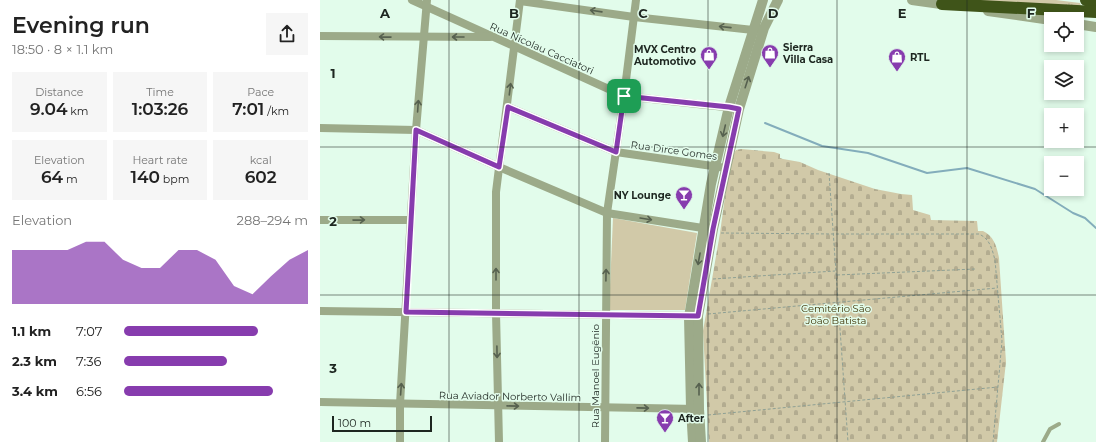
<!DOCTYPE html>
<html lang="en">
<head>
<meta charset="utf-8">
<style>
	:root { --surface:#fff; --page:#f6f6f6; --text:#222; --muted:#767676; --accent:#873cae }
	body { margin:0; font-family:Montserrat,sans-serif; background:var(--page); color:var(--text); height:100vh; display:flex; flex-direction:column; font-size:15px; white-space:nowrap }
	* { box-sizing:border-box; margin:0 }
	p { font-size:13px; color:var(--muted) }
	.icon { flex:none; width:22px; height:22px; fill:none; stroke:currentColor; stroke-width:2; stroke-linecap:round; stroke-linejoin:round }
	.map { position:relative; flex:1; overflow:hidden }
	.sheet { display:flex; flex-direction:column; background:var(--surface); width:320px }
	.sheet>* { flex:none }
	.fabs { position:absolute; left:724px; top:12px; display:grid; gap:8px }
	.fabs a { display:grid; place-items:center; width:40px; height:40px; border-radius:0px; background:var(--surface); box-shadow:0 2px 6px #0003; font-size:20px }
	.scale { position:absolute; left:12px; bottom:10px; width:100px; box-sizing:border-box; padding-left:4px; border:2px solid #1d2620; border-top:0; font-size:11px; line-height:14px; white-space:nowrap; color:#1d2620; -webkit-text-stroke:3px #e2fceb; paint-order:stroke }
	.pin { position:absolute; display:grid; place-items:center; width:34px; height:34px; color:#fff; margin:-17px; border-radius:8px; box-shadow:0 2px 6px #0006 }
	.round { display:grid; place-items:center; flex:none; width:42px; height:42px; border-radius:0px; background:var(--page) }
	.headline { display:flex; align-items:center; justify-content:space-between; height:68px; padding:0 12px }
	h1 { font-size:22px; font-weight:600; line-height:30px }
	.figures { display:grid; grid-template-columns:repeat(3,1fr); gap:6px; height:68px; padding:4px 12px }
	.figures div { display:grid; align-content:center; border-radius:0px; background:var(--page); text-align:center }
	.figures b { font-size:17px; font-weight:600 }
	.figures small { font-size:11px; font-weight:400 }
	.figures p { font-size:11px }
	.chart { height:112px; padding:8px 12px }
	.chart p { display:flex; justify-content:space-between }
	.chart svg { width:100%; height:72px; margin-top:4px; fill:var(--accent); opacity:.7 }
	ul { padding:0 12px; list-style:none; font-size:13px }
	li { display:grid; grid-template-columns:64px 48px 1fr; align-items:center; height:30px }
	li i { height:10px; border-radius:5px; background:var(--accent) }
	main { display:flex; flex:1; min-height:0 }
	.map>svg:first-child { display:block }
	.grass { fill:url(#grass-tufts) }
	.cemetery { fill:url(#cemetery-stones) }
	.park { fill:#d1c9a8 }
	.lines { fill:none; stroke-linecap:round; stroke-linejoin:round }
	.stream { stroke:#83adbb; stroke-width:2 }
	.path { stroke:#8ea094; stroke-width:1; stroke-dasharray:3 2; stroke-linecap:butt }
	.service { stroke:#9caa89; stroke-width:4 }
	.minor { stroke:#9caa89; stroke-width:8 }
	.tertiary { stroke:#9caa89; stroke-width:10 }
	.motorway { stroke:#3f5419; stroke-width:12 }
	.oneway { stroke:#56614f }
	.route-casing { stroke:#fff; stroke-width:8 }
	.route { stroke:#873cae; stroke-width:5 }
	.grid { fill:none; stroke:#1d2620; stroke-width:1; stroke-opacity:0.55 }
	.labels { text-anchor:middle; stroke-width:3; stroke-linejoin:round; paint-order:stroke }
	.poi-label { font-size:10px; font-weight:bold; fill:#1d2620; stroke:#e2fceb; text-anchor:start }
	.street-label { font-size:10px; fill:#1d2620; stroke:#e2fceb }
	.park-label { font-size:10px; fill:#3e3304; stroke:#e2fceb }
	.grid-label { font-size:13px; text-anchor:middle; font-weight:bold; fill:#1d2620; stroke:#e2fceb; stroke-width:3; stroke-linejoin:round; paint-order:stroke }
</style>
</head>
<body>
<main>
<section class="sheet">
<div class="headline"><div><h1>Evening run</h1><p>18:50 · 8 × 1.1 km</p></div><a class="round"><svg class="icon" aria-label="share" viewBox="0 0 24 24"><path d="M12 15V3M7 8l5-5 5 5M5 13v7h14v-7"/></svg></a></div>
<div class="figures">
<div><p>Distance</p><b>9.04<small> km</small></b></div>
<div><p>Time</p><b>1:03:26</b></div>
<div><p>Pace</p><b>7:01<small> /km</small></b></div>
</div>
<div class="figures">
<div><p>Elevation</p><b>64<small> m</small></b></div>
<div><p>Heart rate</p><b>140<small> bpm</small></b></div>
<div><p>kcal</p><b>602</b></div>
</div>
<div class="chart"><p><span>Elevation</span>288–294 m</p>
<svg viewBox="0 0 160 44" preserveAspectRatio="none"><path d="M0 44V11L10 11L20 11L30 11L40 6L50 6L60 17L70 22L80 22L90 11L100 11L110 17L120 33L130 38L140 27L150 17L160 11V44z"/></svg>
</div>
<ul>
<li><b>1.1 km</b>7:07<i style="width:73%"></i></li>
<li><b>2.3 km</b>7:36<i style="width:56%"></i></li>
<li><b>3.4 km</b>6:56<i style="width:81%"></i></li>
</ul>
</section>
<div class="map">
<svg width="776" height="442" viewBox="0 0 776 442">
	<defs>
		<pattern id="grass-tufts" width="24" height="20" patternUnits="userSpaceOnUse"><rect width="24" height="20" fill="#d1c9a8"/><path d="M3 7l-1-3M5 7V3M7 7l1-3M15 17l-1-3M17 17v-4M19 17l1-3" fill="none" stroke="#b3ac90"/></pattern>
		<pattern id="cemetery-stones" width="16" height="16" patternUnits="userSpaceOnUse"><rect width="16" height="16" fill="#d1c9a8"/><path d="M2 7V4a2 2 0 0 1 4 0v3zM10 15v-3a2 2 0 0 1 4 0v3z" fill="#b3ac90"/></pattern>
	</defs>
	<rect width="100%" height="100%" fill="#e2fceb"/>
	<polygon class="grass" points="628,0 736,0 760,3 761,6"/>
	<path class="cemetery" d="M421 149 454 152 460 154V158L463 159 480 162 498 170 555 189 581 194 592 195 593 210 610 215 611 220 657 221 658 231H663C674 236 677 247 679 258L686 362 677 442H389L383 331 400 233 410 160 416 150Z"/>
	<polygon class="park" points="293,218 377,233 365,310 289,310"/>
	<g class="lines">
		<polyline class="stream" points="445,123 502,146 548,153 607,173 647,168 715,189 753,213 765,218 776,228"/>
		<g class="path">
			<polyline points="509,173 528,442"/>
			<path d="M401 233 514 234H659C670 239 672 249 675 260L682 341 673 442"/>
			<polyline points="517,275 655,269"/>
			<polyline points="393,279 515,271"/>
			<polyline points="388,314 677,288"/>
			<polyline points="388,415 678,387"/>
		</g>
		<polyline class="service" points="723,442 730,429 739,424"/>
		<g class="minor">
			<polyline points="92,0 304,96 414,108"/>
			<polyline points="200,1 314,17 433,30 439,29"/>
			<polyline points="0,36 170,37"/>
			<polyline points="188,107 296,152 406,168"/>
			<polyline points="0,128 96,130 179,167 287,213 389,229"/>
			<polyline points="0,220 91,220"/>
			<polyline points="0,311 375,316"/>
			<polyline points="0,402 377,409"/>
			<polyline points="80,442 80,404 96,130 107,0"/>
			<polyline points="179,442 176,313 176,192 200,0"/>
			<polyline points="285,442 287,213 304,96 316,0"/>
		</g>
		<g class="tertiary">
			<polyline points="592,0 628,5"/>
			<polyline points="668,11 731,20"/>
			<polyline points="757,24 776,27"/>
			<polyline points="373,442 371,408 369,317 373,293 391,184 409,107 443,0"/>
			<polyline points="381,442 379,409 378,316 393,229 419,109 444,28 458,0"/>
		</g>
		<g class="motorway">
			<polyline points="766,0 776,2"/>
			<polyline points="622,4 776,12"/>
		</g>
	</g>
	<defs><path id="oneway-shaft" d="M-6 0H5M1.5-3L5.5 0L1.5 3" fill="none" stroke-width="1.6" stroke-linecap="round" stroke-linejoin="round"/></defs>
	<g class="oneway">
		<use href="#oneway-shaft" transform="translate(276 11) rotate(-172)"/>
		<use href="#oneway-shaft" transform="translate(405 27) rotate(-174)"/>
		<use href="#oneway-shaft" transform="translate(65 37) rotate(-179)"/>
		<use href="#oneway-shaft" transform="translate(138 37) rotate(180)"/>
		<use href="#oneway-shaft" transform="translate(427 82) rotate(-72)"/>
		<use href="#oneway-shaft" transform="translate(190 89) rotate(-83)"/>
		<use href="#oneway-shaft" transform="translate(98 106) rotate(-86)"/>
		<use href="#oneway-shaft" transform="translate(404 131) rotate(103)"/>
		<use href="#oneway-shaft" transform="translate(326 219) rotate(9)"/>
		<use href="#oneway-shaft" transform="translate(39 220) rotate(-1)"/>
		<use href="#oneway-shaft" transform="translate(379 259) rotate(100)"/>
		<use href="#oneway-shaft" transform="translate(176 274) rotate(-90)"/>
		<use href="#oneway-shaft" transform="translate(286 275) rotate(-89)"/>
		<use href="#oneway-shaft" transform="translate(177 352) rotate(89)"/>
		<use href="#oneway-shaft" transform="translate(81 389) rotate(-86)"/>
		<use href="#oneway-shaft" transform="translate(379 389) rotate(-90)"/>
		<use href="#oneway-shaft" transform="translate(193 406) rotate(1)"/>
		<use href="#oneway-shaft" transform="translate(323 408) rotate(1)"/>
	</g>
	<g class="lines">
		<g class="route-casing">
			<polygon id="route" points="304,96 409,107 419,109 393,229 378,316 86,312 96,130 179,167 188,107 296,152"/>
		</g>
		<use href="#route" class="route"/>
	</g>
	<path class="grid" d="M129 0V442M259 0V442M388 0V442M517 0V442M647 0V442M0 147H776M0 295H776"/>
	<defs>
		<g id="shop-pin" transform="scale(0.9)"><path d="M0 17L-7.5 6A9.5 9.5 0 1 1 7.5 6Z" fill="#873cae" stroke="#e2fceb"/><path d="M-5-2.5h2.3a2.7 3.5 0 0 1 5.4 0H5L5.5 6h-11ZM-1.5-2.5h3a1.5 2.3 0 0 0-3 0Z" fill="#fff"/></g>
		<g id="bar-pin" transform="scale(0.9)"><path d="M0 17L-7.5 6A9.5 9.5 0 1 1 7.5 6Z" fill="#873cae" stroke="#e2fceb"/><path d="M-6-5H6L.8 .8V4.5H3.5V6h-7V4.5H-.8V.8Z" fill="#fff"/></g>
	</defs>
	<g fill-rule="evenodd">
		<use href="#shop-pin" x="450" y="53"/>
		<use href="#shop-pin" x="389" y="55"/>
		<use href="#shop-pin" x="577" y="57"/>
		<use href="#bar-pin" x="364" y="195"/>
		<use href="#bar-pin" x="345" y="418"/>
	</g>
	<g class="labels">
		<g class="poi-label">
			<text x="463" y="51">Sierra<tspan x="463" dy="12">Villa Casa</tspan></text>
			<text x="376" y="53" text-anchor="end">MVX Centro<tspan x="376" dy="12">Automotivo</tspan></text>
			<text x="590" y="61">RTL</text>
			<text x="351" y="199" text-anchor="end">NY Lounge</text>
			<text x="358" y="422">After</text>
		</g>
		<g class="street-label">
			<text transform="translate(222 48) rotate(24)" y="4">Rua Nicolau Cacciatori</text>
			<text transform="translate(354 150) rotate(8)" y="4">Rua Dirce Gomes</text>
			<text transform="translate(275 376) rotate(-90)" y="4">Rua Manoel Eugênio</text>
			<text transform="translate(190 396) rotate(1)" y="4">Rua Aviador Norberto Vallim</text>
		</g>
		<g class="park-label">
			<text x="516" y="312">Cemitério São<tspan x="516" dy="12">João Batista</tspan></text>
		</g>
	</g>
	<g class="grid-label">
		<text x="65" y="18">A</text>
		<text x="194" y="18">B</text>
		<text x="323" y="18">C</text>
		<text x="453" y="18">D</text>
		<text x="582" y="18">E</text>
		<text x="711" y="18">F</text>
		<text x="13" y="78">1</text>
		<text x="13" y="226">2</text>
		<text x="13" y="373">3</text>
	</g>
</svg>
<div class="fabs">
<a><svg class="icon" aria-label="locate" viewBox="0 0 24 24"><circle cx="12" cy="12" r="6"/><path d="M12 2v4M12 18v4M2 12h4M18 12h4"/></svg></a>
<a><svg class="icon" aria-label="layers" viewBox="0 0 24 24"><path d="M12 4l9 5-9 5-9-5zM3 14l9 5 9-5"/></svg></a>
<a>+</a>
<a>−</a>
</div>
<div class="scale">100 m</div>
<div class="pin" style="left:304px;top:96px;background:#1e9e55"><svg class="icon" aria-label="arrive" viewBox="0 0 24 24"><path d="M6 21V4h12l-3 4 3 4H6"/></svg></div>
</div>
</main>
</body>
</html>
